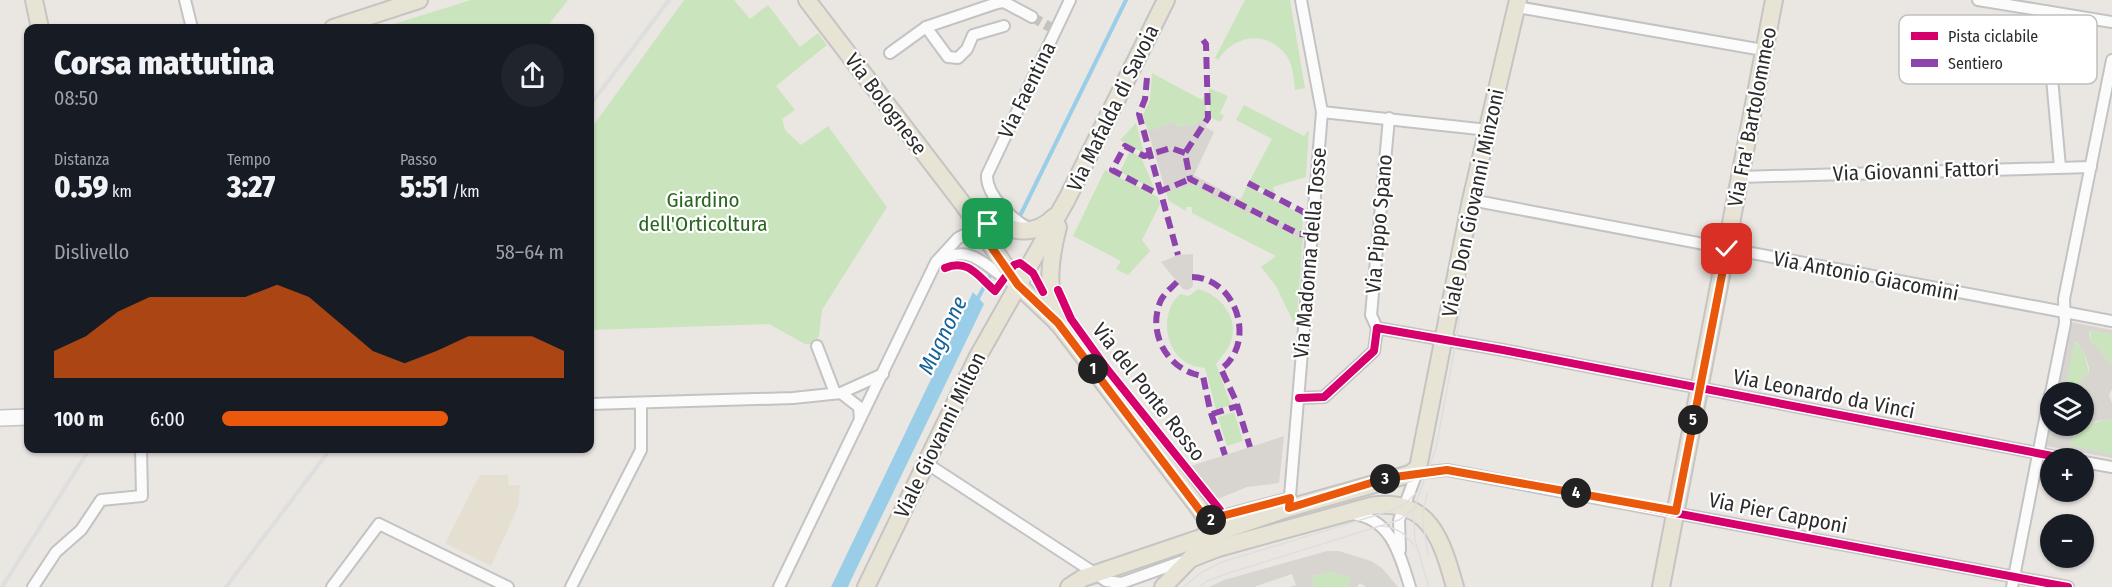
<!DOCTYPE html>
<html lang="it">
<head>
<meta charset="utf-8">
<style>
	:root { --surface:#171b24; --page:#20242c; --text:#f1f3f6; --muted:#9ea1a6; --accent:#ea580c }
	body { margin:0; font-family:"Fira Sans Condensed",sans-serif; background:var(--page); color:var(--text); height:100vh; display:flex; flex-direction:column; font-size:22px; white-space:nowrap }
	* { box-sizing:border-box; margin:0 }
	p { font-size:20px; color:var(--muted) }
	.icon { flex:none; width:33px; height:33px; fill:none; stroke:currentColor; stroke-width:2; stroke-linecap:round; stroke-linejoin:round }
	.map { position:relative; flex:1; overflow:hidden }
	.sheet { position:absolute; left:24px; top:24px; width:570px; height:429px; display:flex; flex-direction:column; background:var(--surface); border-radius:12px; box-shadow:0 2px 4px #0004 }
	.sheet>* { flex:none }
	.fabs { position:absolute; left:2040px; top:382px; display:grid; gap:12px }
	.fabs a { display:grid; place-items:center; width:54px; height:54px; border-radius:50%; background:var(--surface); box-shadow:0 2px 4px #0004; font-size:30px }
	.pin { position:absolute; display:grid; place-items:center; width:51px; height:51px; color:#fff; margin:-26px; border-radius:12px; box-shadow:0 3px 9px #0006 }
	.km { position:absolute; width:30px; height:30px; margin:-15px; border-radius:50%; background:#222; color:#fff; font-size:16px; line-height:30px; text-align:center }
	.round { display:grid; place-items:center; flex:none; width:63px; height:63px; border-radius:32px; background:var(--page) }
	.overview { display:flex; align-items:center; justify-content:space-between; height:102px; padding:0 30px }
	h1 { font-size:33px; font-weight:800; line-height:45px }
	.stats { display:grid; grid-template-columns:repeat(3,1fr); gap:9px; height:102px; padding:6px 30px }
	.stats div { display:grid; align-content:center }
	.stats b { font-size:30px; font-weight:800 }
	.stats small { font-size:16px; font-weight:400 }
	.stats p { font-size:16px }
	.chart { height:168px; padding:12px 30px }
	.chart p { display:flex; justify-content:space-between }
	.chart svg { width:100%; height:108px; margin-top:6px; fill:var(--accent); opacity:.7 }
	ul { padding:0 30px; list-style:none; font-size:20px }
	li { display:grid; grid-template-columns:96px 72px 1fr; align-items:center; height:45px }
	li i { height:15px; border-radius:8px; background:var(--accent) }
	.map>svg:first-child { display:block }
	.education { fill:#e4dfd1 }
	.green { fill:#cae4bd }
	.plaza { fill:#d8d5d0 }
	.water { fill:#9acee8 }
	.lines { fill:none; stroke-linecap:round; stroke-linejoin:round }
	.stream { stroke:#9acee8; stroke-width:4 }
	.street-tunnel { stroke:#c4c2be; stroke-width:10; stroke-dasharray:10 5; stroke-linecap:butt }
	.street-casing { stroke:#c4c3c3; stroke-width:14 }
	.secondary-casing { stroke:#c4c3c3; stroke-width:18 }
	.primary-casing { stroke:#c6c4c2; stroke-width:20 }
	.street { stroke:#fcfbfb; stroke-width:10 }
	.secondary { stroke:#fcfbfb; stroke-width:15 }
	.primary { stroke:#e7e4d5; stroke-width:16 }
	.tram { stroke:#dfdedf; stroke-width:1.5 }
	.rail { stroke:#dfdedf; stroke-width:4 }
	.quiet { stroke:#8e44ad; stroke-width:6; stroke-dasharray:12 6; stroke-linecap:butt }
	.cycleway-casing { stroke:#fff; stroke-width:11 }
	.cycleway { stroke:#d6006c; stroke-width:8 }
	.route-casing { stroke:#fff; stroke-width:12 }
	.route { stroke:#ea580c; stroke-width:8 }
	.labels { text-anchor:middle; stroke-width:4.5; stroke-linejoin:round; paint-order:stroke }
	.street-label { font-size:21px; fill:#2c2c2c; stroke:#fff }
	.park-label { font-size:21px; fill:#28681e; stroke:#fff }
	.water-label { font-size:22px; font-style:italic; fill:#13629a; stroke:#fff }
	.key { fill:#fff; stroke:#c0c0c0; stroke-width:1.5 }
	.key-label { font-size:16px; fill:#2c2c2c }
</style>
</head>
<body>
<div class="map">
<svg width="2112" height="587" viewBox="0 0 2112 587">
	<rect width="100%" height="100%" fill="#eae7e2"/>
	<polygon class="education" points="480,475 508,475 509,486 520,485 518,507 491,566 445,543"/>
	<g class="green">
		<polygon points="471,0 568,0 546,28 381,28"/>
		<polygon points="684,0 734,0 750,19 768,5 800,47 818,33 827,45 776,86 795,110 782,119 785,130 801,145 828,126 887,207 822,310 819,336 814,344 805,344 769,324 590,330 590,130"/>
		<path d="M1245 0H1290L1305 88 1295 90C1294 79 1293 67 1288 58 1270 30 1235 33 1218 60L1215 58Z"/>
		<polygon points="1152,73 1202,100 1205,95 1207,119 1188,128 1186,124 1177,127 1175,123 1148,131 1143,115 1150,100"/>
		<polygon points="1209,88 1228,96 1220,113 1224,116 1220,122 1210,117"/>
		<polygon points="1244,105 1304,136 1309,130 1306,177 1273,187 1275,194 1272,194 1249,182 1272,139 1236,120"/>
		<polygon points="1136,123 1144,153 1120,140"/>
		<polygon points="1130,151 1141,157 1155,190 1120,172"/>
		<polygon points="1105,170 1158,197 1160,204 1142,240 1150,251 1128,275 1116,269 1121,261 1073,236"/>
		<polygon points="1198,184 1204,191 1296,236 1303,237 1296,328 1276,286 1261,267 1276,256 1192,213 1192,207 1186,207 1186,211 1169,201 1166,192"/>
		<polygon points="1247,186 1303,215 1302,233 1236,201 1237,198 1241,199"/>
		<path d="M1198 289C1220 294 1241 319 1230 344 1227 351 1220 358 1216 364L1231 405 1216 409 1205 368C1201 367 1195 367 1191 365 1164 354 1159 312 1180 294L1189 296Z"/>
		<polygon points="2090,330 2112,334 2112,365 2091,341"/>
		<polygon points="2074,341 2084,352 2089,373 2081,380 2079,393 2064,393"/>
		<polygon points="1234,412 1243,441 1227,446 1218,417"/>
		<path d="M2112 419V454L2068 445C2075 430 2096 420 2112 419Z"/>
		<polygon points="1332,572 1351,578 1347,587 1314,587 1311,576"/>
	</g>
	<g class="plaza">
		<polygon points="1210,117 1205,127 1214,132 1194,175 1237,198 1236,201 1299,232 1298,237 1203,191 1198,184 1166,192 1148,131 1175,122 1177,127 1187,124 1188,127"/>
		<polygon points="1193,254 1193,286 1188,290 1183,289 1161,262 1178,255"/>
		<polygon points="2071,322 2112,330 2112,334 2090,330 2089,334 2091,341 2112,365 2112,389 2109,395 2112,403 2112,419 2097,421 2075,434 2068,445 2112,454 2112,458 2047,446 2051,426 2058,426 2057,431 2070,426 2084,426 2084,393 2079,393 2078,388 2079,382 2089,373 2089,367 2084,352 2075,341 2064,393 2057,393"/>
		<polygon points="1284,436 1279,483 1247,487 1218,499 1188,467"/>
		<polygon points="1327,551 1339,551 1371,561 1382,568 1398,587 1366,587 1360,583 1357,587 1347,587 1351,578 1332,572 1311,576 1314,587 1290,587 1296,585 1292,574 1254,587 1209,587 1224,580"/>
	</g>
	<polygon class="water" points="973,292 984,304 850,582 848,587 831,587"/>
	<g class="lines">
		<g class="stream">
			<polyline points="1018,220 1126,0"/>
			<polyline points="1002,252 1011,235"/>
			<polyline points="977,300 992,272"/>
		</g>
		<polyline class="street-tunnel" points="1032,17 1050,27"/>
		<g class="street-casing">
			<g id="street">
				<polyline points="185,0 192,28"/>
				<polyline points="1978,0 2112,22"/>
				<polyline points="1517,7 1763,50"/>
				<polyline points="2046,11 2060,167"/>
				<polyline points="926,27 948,57 958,58 967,49 973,35 1004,26"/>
				<polyline points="890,53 926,27 997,3 1004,2 1032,17"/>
				<polyline points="1322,112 1488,130"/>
				<polyline points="1740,177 2091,167"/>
				<polyline points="1471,200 2112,321"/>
				<path d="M1030 229C1013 220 986 196 987 175L1070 0"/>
				<path d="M939 261C973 242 985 268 1013 283"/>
				<polyline points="1377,328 1371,315 1389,118"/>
				<polyline points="817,346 835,393"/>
				<polyline points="841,393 859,407 860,419"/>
				<polyline points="2051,393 2065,323 2064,299 2112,60"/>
				<polyline points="1299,398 1324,397 1374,351 1377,328 1503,350 2068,459"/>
				<polyline points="590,404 793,398 841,393 883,374"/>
				<polyline points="2084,462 2112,467"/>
				<polyline points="926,463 1096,574 1106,581 1122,583"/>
				<polyline points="1411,474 1447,470 2068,587"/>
				<polyline points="1289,508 1322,112 1301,0"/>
				<path d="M1351 514C1391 517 1400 555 1410 587"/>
				<polyline points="1207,520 1290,498"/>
				<polyline points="1400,550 1399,520 1418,470"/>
				<polyline points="1116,585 1186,560"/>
				<polyline points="33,587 56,552 81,530 101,500 142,496 141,448"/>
				<polyline points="332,587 379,524 508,587"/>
				<polyline points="571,587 641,450 641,403"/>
				<polyline points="779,587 936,262 958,238 984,225"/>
				<polyline points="2012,587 2050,394"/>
			</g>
		</g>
		<g class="secondary-casing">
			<polyline id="secondary" points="0,418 28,417"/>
		</g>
		<g class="primary-casing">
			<g id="primary">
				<polyline points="34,0 40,28"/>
				<polyline points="807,0 966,208 1018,285 1058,323 1199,508 1207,520 1208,536"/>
				<polyline points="333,28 419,0"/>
				<path d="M966 208C993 223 1028 245 1054 217"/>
				<path d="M1057 323C1047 289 1049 261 1058 227"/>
				<path d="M1190 559 1218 548 1371 506C1430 497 1442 541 1455 587"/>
				<polyline points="866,587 977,358 1067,199 1166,0"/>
				<polyline points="1069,587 1083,578 1289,508 1410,474 1418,468 1471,200 1518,0"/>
				<polyline points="1163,587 1197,552"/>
				<polyline points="1661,587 1774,0"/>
			</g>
		</g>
		<use href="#street" class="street"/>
		<use href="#secondary" class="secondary"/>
		<use href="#primary" class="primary"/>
		<g class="tram">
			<polyline points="1427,494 1422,516 1428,555"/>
			<path d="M1381 526C1397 527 1407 534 1415 547"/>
			<polyline points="1183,587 1202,572 1222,562 1390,511 1405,504 1416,493"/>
			<polyline points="1199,587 1207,581 1232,572 1399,520 1417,507"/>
			<polyline points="1429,587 1415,540 1413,511 1436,448 1456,341 1468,249"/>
		</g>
		<g class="rail">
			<polyline points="590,105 669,0"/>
			<polyline points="2,587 90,448"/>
			<polyline points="226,587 331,448"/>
		</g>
		<g class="quiet">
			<polyline points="1203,40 1206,44 1208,118 1185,153 1190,179 1299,234 1312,235"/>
			<polyline points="1147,78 1145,99 1139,114 1178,255"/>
			<polyline points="1185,153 1171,148 1144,156 1125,146 1112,170 1156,193 1190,179"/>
			<polyline points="1248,183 1313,217"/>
			<path d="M1192 277C1237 278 1257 343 1221 369L1236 401 1250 447"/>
			<path d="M1177 282C1171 288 1165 293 1161 300 1146 333 1168 371 1203 376L1210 410 1225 455"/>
			<polyline points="1212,414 1238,406"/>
		</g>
		<g class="cycleway-casing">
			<g id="cycleway">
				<path d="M945 268C968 258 978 276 995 291L1014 265 1020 263 1033 273 1043 292"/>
				<polyline points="1058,290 1071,319 1107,369 1220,510"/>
				<polyline points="1299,398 1324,397 1374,351 1377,328 1503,350 2068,459"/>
				<polyline points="1410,474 1447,470 2068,587"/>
			</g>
		</g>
		<use href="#cycleway" class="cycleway"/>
	</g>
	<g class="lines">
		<g class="route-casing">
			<polyline id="route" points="988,224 978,228 1018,285 1058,323 1207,520 1290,498 1289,508 1387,478 1447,470 1676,511 1727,249"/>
		</g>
		<use href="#route" class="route"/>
	</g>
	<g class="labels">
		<g class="street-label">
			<text transform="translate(1027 90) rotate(-64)" y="7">Via Faentina</text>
			<text transform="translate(886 104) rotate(53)" y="7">Via Bolognese</text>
			<text transform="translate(1113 108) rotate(-64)" y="7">Via Mafalda di Savoia</text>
			<text transform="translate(1752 117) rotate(-79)" y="7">Via Fra' Bartolommeo</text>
			<text transform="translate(1916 171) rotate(-2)" y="7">Via Giovanni Fattori</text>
			<text transform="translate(1473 203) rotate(-78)" y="7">Viale Don Giovanni Minzoni</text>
			<text transform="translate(1379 224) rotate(-85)" y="7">Via Pippo Spano</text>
			<text transform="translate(1310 253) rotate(-85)" y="7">Via Madonna della Tosse</text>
			<text transform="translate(1866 276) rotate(11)" y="7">Via Antonio Giacomini</text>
			<text transform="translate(1149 392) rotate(52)" y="7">Via del Ponte Rosso</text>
			<text transform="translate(1824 394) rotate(11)" y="7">Via Leonardo da Vinci</text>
			<text transform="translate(940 435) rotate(-64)" y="7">Viale Giovanni Milton</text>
			<text transform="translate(1778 513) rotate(11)" y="7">Via Pier Capponi</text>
		</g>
		<g class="park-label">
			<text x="703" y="207">Giardino<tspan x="703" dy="24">dell'Orticoltura</tspan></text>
		</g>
		<g class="water-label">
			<text transform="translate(942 335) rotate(-64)" y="8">Mugnone</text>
		</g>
	</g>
	<rect x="1899" y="15" width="198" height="69" rx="9" class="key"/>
	<rect x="1911" y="32" width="27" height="8" fill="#d6006c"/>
	<rect x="1911" y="59" width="27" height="8" fill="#8e44ad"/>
	<g class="key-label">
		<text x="1948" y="42">Pista ciclabile</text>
		<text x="1948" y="69">Sentiero</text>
	</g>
</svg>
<div class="fabs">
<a><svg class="icon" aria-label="layers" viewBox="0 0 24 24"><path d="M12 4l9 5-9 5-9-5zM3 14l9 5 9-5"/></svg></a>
<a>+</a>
<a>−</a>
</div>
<div class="pin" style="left:988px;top:224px;background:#1e9e55"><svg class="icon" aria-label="arrive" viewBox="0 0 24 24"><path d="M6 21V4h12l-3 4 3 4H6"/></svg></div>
<div class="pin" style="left:1727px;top:249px;background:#d93025"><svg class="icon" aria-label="check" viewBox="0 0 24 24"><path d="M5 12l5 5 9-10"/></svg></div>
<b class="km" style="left:1093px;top:369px">1</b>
<b class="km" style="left:1211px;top:520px">2</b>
<b class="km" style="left:1385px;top:479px">3</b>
<b class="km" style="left:1576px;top:493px">4</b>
<b class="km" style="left:1693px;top:420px">5</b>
<section class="sheet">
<div class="overview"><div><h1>Corsa mattutina</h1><p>08:50</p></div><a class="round"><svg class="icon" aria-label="share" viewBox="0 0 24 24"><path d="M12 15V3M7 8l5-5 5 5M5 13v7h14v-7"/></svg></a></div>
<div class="stats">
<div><p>Distanza</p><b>0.59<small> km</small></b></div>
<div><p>Tempo</p><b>3:27</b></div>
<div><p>Passo</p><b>5:51<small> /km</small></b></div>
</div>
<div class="chart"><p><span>Dislivello</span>58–64 m</p>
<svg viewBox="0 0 160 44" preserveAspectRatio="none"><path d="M0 44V33L10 27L20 17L30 11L40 11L50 11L60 11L70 6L80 11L90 22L100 33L110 38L120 33L130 27L140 27L150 27L160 33V44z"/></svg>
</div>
<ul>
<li><b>100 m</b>6:00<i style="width:66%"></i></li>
</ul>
</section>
</div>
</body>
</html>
